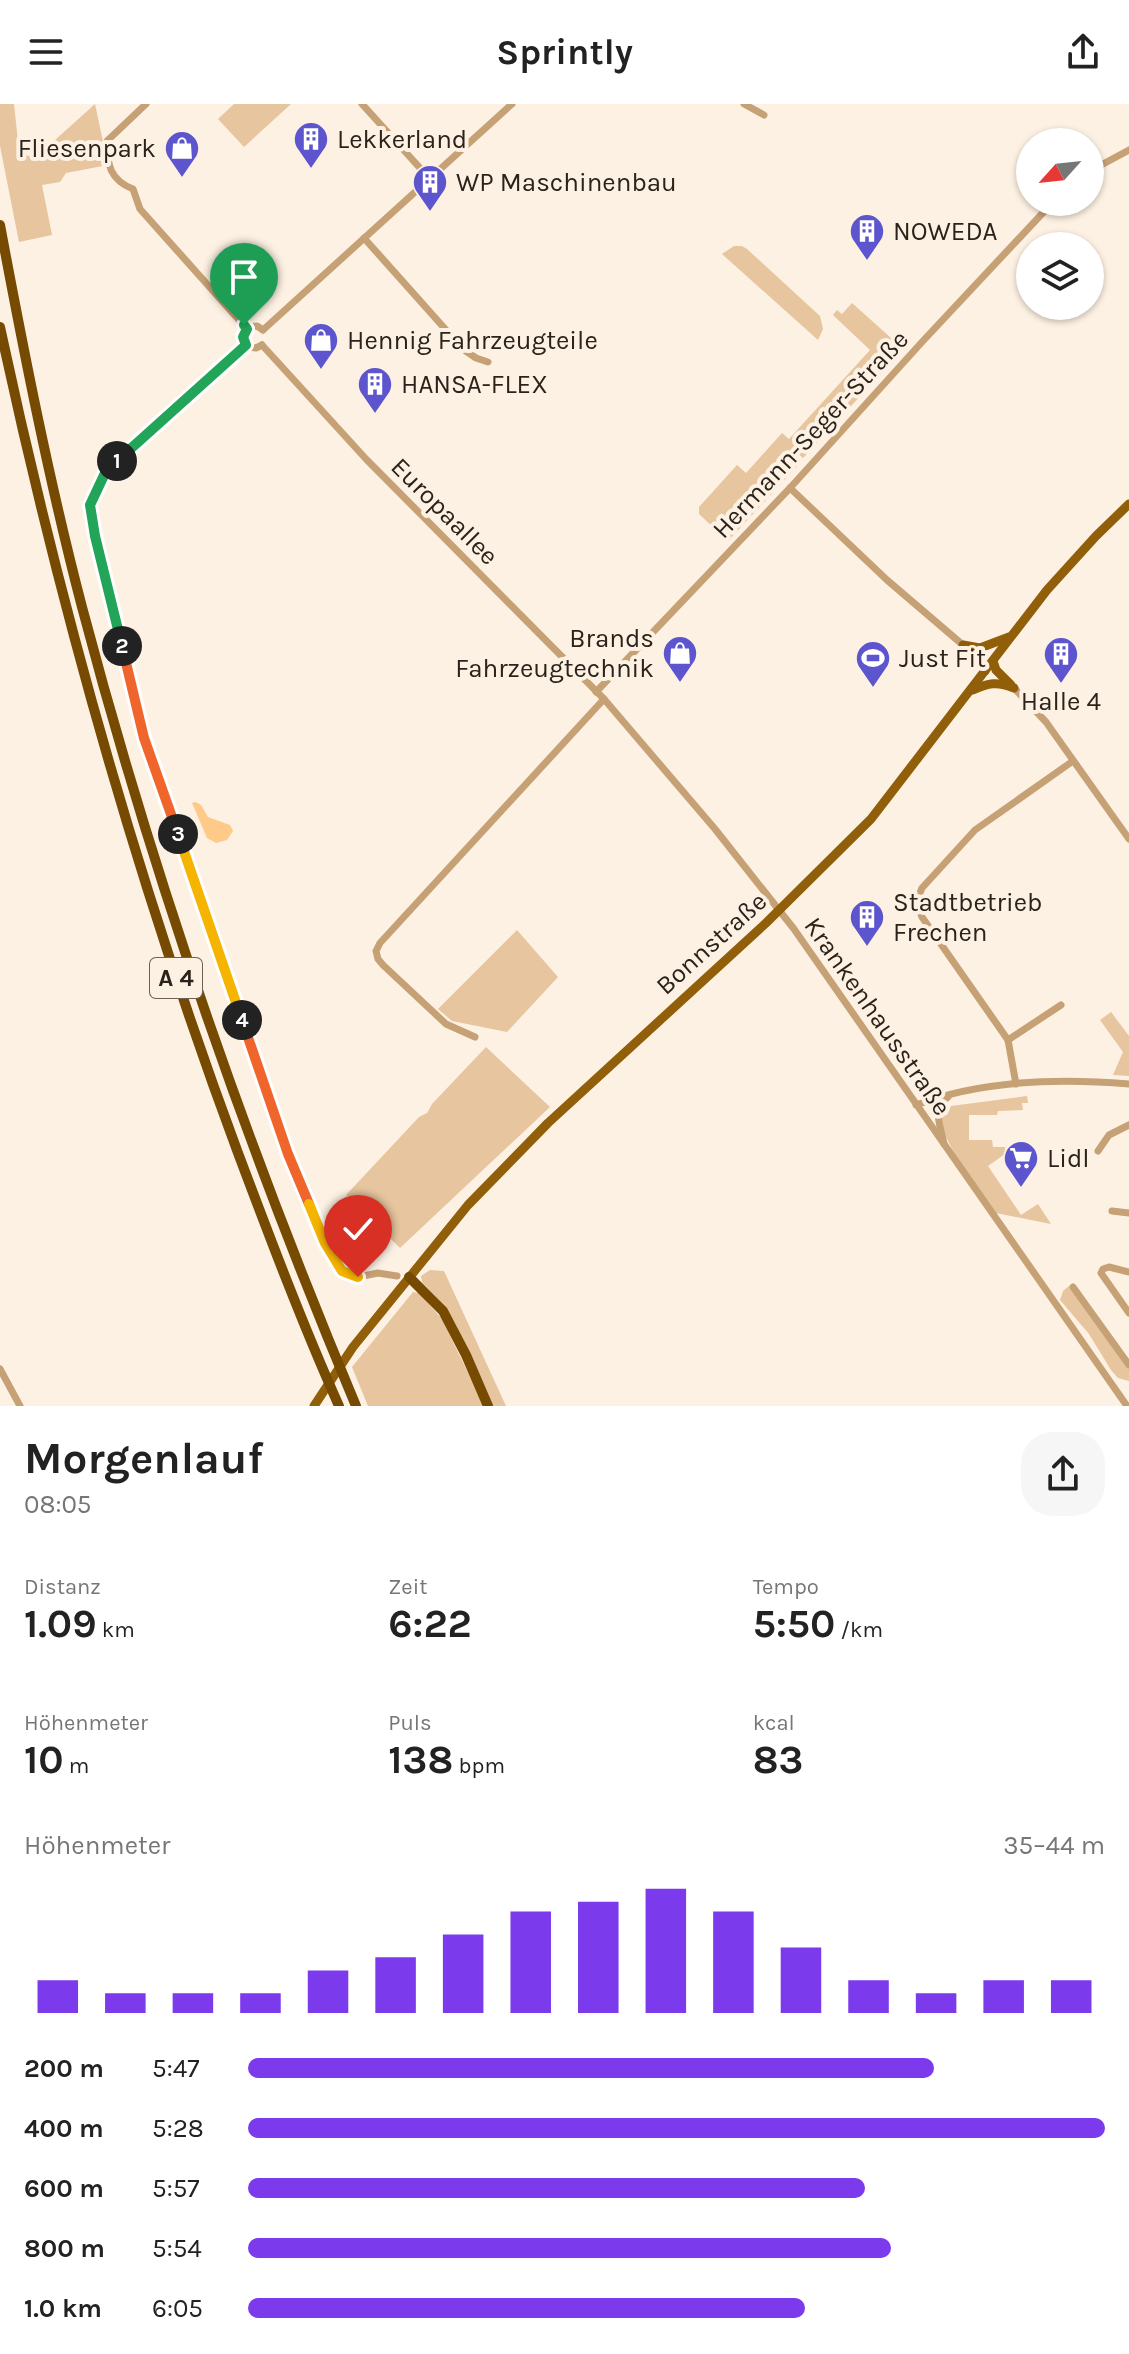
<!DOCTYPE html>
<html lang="de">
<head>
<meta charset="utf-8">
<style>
	:root { --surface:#fff; --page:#f6f6f6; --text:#222; --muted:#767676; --accent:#7c3aed }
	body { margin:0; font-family:Karla,sans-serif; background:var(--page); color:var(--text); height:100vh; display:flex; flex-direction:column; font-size:30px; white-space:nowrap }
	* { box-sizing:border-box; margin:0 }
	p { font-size:26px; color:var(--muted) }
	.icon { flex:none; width:44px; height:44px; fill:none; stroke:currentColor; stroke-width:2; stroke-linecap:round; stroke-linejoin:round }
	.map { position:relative; height:1302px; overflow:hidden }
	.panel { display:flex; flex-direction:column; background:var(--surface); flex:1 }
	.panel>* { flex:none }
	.needle { width:52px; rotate:243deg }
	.tools { position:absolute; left:1016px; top:24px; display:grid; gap:16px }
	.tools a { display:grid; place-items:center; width:88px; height:88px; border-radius:50%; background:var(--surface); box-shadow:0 2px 6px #0004; font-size:40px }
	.pin { position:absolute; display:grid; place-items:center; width:68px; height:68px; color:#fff; margin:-82px -34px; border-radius:50% 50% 50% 0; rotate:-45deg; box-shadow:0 0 8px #0007 }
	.pin .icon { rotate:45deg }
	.km { position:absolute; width:40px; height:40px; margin:-20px; border-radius:50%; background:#222; color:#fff; font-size:22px; line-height:40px; text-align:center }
	.round { display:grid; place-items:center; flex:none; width:84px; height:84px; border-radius:32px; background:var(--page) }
	.head { display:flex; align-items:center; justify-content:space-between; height:136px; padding:0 24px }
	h1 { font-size:44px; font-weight:700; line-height:60px }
	.stats { display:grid; grid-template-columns:repeat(3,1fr); gap:12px; height:136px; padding:8px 24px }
	.stats div { display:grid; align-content:center }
	.stats b { font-size:40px; font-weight:700 }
	.stats small { font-size:22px; font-weight:400 }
	.stats p { font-size:22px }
	.chart { height:224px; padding:16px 24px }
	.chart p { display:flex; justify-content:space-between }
	.chart svg { width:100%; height:144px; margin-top:8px; stroke:var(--accent); stroke-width:6 }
	ul { padding:0 24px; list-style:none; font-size:26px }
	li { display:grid; grid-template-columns:128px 96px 1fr; align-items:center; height:60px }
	li i { height:20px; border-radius:10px; background:var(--accent) }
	header { display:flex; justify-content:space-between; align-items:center; height:104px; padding:0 24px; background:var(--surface); font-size:36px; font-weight:700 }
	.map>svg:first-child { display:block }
	.green { fill:#e6c59f }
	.water { fill:#ffc989 }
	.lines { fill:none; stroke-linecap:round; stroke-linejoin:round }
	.minor { stroke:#c6a176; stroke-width:7 }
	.major { stroke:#915e0a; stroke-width:9 }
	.highway { stroke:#764a00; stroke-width:10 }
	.split-1-casing { stroke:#fff; stroke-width:16 }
	.split-2-casing { stroke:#fff; stroke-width:16 }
	.split-3-casing { stroke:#fff; stroke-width:16 }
	.split-4-casing { stroke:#fff; stroke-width:16 }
	.split-5-casing { stroke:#fff; stroke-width:16 }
	.split-6-casing { stroke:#fff; stroke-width:16 }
	.split-1 { stroke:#22a559; stroke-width:10 }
	.split-2 { stroke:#22a559; stroke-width:10 }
	.split-3 { stroke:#f0652b; stroke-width:10 }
	.split-4 { stroke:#f5b400; stroke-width:10 }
	.split-5 { stroke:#f0652b; stroke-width:10 }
	.split-6 { stroke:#f5b400; stroke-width:10 }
	.labels { text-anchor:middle; stroke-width:8; stroke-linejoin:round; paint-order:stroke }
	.shield { fill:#fdf1e3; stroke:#6a6157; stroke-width:2 }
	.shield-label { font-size:24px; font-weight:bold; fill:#2b231b }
	.poi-label { font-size:26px; fill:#2b231b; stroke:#fdf1e3; text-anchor:start }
	.street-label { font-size:26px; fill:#2b231b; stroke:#fdf1e3 }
</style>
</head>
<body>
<header><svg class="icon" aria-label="menu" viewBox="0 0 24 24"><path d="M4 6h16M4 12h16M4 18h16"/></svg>Sprintly<svg class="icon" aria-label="share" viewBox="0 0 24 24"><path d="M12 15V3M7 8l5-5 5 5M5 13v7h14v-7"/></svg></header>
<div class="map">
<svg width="1129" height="1302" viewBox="0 0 1129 1302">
	<rect width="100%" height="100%" fill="#fdf1e3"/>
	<g class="green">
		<polygon points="0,0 14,0 19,47 34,55 95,0 108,61 66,69 60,78 42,81 52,131 19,138 0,42"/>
		<polygon points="234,0 291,0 244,43 218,15"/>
		<polygon points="734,142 742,142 747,145 820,212 823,225 818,236 722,150"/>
		<polygon points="852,199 900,242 901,248 803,354 795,347 791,350 800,359 728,437 699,410 699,403 737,361 746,369 782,329 789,335 870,246 833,211 837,206 842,210"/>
		<polygon points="517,826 558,873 507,928 452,917 438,905"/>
		<polygon points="1111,908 1129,932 1129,972 1113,971 1123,948 1100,916"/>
		<polygon points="486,943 550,1003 400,1144 346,1091 419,1013 427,1009 432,1000"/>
		<path d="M1027 992 1028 999H1022L1023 1006 998 1007 997 1011H969V1036H992L993 1043H1005V1050L988 1062 1021 1111 1038 1100 1051 1120 996 1109C979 1084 941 1039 940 1010L947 1011 951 1002Z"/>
		<polygon points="430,1166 444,1167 506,1302 492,1302 456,1221 444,1201 422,1178 421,1172"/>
		<polygon points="1069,1182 1129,1265 1129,1277 1118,1274 1111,1266 1089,1230 1060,1196 1063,1187"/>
		<polygon points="413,1188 419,1189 442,1215 484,1302 368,1302 352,1263"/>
	</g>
	<polygon class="water" points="196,698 201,701 208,713 230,721 233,727 227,736 216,739 207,734 192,699"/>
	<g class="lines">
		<g class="minor">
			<path d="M146 0 107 37C107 61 110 76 133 85L140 105 247 225"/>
			<polyline points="362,0 429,74"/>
			<polyline points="744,0 764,11"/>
			<polyline points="1090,67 1129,46"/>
			<polyline points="364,134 463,245 476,254 488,258"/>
			<polyline points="263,226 512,0"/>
			<polyline points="246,241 106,367 90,401 95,432 144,634 288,1050 325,1139 342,1167 358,1173 378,1169 397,1172"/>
			<polyline points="262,241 366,355 604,595 715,725 794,825 1127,1302"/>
			<polyline points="262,241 256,244 249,243 243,233 250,223 257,222 263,226"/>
			<polyline points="790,384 887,476 963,541"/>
			<polyline points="1014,584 1046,618 1129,735"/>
			<polyline points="596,588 790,384 922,238 1053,98"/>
			<polyline points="475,933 446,920 383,861 378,855 376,847 380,839 604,595"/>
			<polyline points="1008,936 1061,901"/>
			<path d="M1016 980 1008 936 922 813C917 802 917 795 922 784L975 726 1073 657"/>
			<path d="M916 1001C982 976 1059 974 1129 980"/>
			<path d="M944 1040C941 1022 931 1006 948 993"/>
			<polyline points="1098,1047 1109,1031 1129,1021"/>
			<polyline points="1112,1107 1129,1109"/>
			<polyline points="1129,1168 1109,1163 1103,1165 1101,1169 1129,1209"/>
			<polyline points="1073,1183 1129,1261"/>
			<polyline points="0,1265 20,1302"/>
		</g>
		<g class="major">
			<polyline points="963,541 980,544 1009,533"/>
			<polyline points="966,543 980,557 985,567"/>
			<polyline points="993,557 996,566 1011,581"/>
			<path d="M973 586C988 579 997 577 1014 584"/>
			<polyline points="314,1302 353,1243 468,1101 548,1019 766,819 871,715 1047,486 1096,432 1129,400"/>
		</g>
		<g class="highway">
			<path d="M0 121C24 249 49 377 82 503 154 776 247 1042 356 1302"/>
			<path d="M0 223C60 504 138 780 238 1049 270 1134 302 1219 339 1302"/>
			<polyline points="409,1173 443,1207 466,1251 488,1302"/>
		</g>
	</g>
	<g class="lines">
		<g class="split-1-casing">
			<polyline id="split-1" points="117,357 246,241 243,233 247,225 244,221"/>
		</g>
		<g class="split-2-casing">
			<polyline id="split-2" points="117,357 106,367 90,401 95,432 122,542"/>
		</g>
		<g class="split-3-casing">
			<polyline id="split-3" points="122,542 144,634 178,730"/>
		</g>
		<g class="split-4-casing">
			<polyline id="split-4" points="178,730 242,916"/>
		</g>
		<g class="split-5-casing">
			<polyline id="split-5" points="242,916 288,1050 309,1100"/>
		</g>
		<g class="split-6-casing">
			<polyline id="split-6" points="309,1100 325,1139 342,1167 358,1173"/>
		</g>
		<use href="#split-1" class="split-1"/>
		<use href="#split-2" class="split-2"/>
		<use href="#split-3" class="split-3"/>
		<use href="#split-4" class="split-4"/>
		<use href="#split-5" class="split-5"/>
		<use href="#split-6" class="split-6"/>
	</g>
	<defs>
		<g id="building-pin" transform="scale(1.8)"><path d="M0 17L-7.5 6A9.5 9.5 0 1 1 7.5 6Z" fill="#5d55ce" stroke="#fdf1e3"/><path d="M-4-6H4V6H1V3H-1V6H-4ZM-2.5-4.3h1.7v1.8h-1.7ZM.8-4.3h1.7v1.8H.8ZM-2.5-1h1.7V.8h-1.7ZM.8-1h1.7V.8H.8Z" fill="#fff"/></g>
		<g id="shop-pin" transform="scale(1.8)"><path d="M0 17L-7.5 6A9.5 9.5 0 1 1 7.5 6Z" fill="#5d55ce" stroke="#fdf1e3"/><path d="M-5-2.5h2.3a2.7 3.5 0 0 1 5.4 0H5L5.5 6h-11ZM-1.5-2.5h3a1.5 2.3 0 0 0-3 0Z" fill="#fff"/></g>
		<g id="stadium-pin" transform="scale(1.8)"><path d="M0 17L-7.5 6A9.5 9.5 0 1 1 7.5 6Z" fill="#5d55ce" stroke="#fdf1e3"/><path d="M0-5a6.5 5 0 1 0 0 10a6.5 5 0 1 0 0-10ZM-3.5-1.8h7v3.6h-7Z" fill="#fff"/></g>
		<g id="supermarket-pin" transform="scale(1.8)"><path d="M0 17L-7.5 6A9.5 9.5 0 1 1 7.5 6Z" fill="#5d55ce" stroke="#fdf1e3"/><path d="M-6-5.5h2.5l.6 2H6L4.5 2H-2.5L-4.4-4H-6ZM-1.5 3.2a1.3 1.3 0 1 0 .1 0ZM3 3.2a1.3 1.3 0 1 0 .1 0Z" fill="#fff"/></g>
	</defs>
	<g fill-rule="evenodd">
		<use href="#building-pin" x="311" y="35"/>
		<use href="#shop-pin" x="182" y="44"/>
		<use href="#building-pin" x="430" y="78"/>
		<use href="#building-pin" x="867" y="127"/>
		<use href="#shop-pin" x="321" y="236"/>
		<use href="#building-pin" x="375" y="280"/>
		<use href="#shop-pin" x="680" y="549"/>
		<use href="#building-pin" x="1061" y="550"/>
		<use href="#stadium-pin" x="873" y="554"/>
		<use href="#building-pin" x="867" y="813"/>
		<use href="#supermarket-pin" x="1021" y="1054"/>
	</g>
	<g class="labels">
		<rect class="shield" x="150" y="854" width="52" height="40" rx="6"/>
		<g class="shield-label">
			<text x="176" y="882">A 4</text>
		</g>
		<g class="poi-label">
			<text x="337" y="44">Lekkerland</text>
			<text x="156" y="53" text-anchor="end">Fliesenpark</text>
			<text x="456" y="87">WP Maschinenbau</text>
			<text x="893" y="136">NOWEDA</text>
			<text x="347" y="245">Hennig Fahrzeugteile</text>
			<text x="401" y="289">HANSA-FLEX</text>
			<text x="654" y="543" text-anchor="end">Brands<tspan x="654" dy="30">Fahrzeugtechnik</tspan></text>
			<text x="899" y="563">Just Fit</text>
			<text x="1061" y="606" text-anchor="middle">Halle 4</text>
			<text x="893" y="807">Stadtbetrieb<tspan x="893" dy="30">Frechen</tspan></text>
			<text x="1047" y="1063">Lidl</text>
		</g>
		<g class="street-label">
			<text transform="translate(810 330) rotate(-47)" y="9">Hermann-Seger-Straße</text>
			<text transform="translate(445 407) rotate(45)" y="9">Europaallee</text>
			<text transform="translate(711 839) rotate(-42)" y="9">Bonnstraße</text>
			<text transform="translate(878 912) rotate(55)" y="9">Krankenhausstraße</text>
		</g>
	</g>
</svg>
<div class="tools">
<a><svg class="needle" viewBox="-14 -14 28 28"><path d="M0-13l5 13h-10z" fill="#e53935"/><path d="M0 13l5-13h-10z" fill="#767676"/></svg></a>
<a><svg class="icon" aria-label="layers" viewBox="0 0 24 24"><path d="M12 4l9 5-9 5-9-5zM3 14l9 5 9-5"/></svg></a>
</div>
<div class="pin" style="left:244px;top:221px;background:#1e9e55"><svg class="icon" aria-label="arrive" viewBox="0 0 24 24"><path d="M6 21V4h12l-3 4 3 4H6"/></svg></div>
<div class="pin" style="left:358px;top:1173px;background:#d93025"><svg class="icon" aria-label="check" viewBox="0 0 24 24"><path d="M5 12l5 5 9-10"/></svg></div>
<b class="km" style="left:117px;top:357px">1</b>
<b class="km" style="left:122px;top:542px">2</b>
<b class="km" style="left:178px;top:730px">3</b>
<b class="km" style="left:242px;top:916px">4</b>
</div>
<section class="panel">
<div class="head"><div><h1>Morgenlauf</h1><p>08:05</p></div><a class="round"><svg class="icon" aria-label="share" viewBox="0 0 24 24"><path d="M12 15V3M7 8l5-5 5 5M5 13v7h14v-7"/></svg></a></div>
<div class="stats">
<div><p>Distanz</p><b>1.09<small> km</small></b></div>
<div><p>Zeit</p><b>6:22</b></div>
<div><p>Tempo</p><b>5:50<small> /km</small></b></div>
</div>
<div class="stats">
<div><p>Höhenmeter</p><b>10<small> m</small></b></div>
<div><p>Puls</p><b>138<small> bpm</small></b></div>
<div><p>kcal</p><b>83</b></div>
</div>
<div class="chart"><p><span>Höhenmeter</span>35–44 m</p>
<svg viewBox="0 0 160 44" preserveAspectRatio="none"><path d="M5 44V34M15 44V38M25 44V38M35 44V38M45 44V31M55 44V27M65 44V20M75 44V13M85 44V10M95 44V6M105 44V13M115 44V24M125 44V34M135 44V38M145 44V34M155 44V34"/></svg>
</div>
<ul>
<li><b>200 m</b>5:47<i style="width:80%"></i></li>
<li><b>400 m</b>5:28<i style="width:100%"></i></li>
<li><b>600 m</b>5:57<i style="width:72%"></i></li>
<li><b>800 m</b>5:54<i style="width:75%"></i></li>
<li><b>1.0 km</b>6:05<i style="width:65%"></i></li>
</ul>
</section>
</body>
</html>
